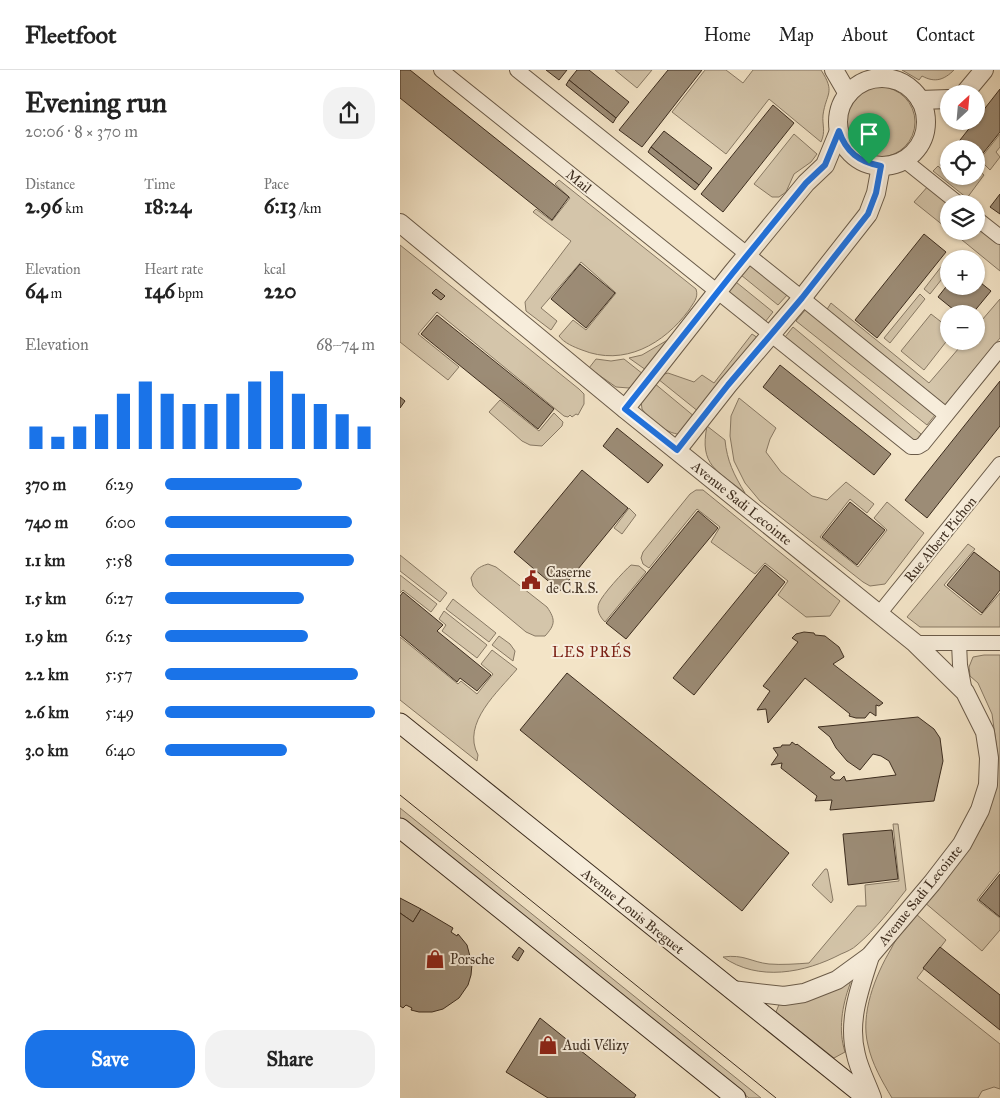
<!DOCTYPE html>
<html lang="en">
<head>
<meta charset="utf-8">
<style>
	:root { --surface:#fff; --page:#f2f2f2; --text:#222; --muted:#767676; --line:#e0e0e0; --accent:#1a73e8 }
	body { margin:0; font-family:"IM FELL Great Primer",serif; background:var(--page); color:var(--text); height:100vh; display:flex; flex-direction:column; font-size:19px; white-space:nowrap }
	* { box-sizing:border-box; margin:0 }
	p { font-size:16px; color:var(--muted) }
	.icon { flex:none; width:28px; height:28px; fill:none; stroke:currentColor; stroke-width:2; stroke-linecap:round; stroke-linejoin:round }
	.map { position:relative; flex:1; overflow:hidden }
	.drawer { display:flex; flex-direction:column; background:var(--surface); width:400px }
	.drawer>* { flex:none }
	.needle { width:32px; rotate:26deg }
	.buttons { position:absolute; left:540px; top:15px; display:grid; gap:10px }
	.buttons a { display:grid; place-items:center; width:45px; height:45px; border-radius:50%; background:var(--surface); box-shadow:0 1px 4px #0004; font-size:25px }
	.pin { position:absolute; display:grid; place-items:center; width:42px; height:42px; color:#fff; margin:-51px -21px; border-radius:50% 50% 50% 0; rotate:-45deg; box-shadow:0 0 5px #0007 }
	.pin .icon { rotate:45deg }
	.round { display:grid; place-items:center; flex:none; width:52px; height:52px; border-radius:20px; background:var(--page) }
	.overview { display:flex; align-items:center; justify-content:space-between; height:85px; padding:0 25px }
	h1 { font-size:28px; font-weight:700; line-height:38px }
	.figures { display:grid; grid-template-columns:repeat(3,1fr); gap:8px; height:85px; padding:5px 25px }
	.figures div { display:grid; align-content:center }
	.figures b { font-size:21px; font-weight:700 }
	.figures small { font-size:14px; font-weight:400 }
	.figures p { font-size:14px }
	.chart { height:140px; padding:10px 25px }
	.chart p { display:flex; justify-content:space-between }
	.chart svg { width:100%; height:90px; margin-top:5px; stroke:var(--accent); stroke-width:6 }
	.cta { display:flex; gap:10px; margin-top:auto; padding:10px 25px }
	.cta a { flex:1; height:58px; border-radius:20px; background:var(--accent); color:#fff; font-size:20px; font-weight:700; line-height:58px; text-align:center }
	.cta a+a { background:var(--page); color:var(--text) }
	ul { padding:0 25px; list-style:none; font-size:16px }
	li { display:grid; grid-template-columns:80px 60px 1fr; align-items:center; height:38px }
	li i { height:12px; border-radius:6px; background:var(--accent) }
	header { display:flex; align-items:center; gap:30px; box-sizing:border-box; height:70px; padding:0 25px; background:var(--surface); border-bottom:1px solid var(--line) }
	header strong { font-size:24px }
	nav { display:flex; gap:28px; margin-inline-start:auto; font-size:18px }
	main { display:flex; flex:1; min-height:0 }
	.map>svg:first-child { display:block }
	.green { fill:#d4c5aa; stroke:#887964 }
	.building { fill:#9c8c76; stroke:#3d2d1f }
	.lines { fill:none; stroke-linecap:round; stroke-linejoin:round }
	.minor-casing { stroke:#6a5b49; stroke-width:16 }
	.tertiary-casing { stroke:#6a5b49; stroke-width:20 }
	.secondary-casing { stroke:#3d2d1f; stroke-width:21 }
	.minor { stroke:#f7eddb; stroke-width:14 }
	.tertiary { stroke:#f7eddb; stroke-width:18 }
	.secondary { stroke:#f7eddb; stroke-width:19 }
	.tram { stroke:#3d2d1f; stroke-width:1 }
	.route-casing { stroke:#fff; stroke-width:10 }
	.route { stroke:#1a73e8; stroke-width:6 }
	.labels { text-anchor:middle; stroke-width:4; stroke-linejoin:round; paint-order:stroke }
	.street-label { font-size:14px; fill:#3d2d1f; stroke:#f7eddb }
	.poi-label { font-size:14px; fill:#3d2d1f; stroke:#f7eddb; text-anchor:start }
	.neighbourhood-label { font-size:15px; letter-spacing:1px; fill:#7a1f14; stroke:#f7eddb }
</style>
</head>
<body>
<header>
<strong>Fleetfoot</strong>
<nav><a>Home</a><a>Map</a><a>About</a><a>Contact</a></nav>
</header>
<main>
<section class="drawer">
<div class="overview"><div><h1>Evening run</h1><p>20:06 · 8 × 370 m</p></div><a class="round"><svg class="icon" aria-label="share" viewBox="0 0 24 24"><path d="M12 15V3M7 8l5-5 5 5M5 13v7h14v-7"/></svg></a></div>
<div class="figures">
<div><p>Distance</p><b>2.96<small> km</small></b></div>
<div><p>Time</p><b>18:24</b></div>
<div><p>Pace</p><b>6:13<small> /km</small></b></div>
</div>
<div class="figures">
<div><p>Elevation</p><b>64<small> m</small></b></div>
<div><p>Heart rate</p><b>146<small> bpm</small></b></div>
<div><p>kcal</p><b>220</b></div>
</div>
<div class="chart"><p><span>Elevation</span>68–74 m</p>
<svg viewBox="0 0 160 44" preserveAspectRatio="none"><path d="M5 44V33M15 44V38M25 44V33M35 44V27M45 44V17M55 44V11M65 44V17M75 44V22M85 44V22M95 44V17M105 44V11M115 44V6M125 44V17M135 44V22M145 44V27M155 44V33"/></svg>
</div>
<ul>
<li><b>370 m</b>6:29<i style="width:65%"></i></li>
<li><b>740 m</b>6:00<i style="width:89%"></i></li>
<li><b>1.1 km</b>5:58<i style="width:90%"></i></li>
<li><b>1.5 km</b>6:27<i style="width:66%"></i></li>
<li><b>1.9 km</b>6:25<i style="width:68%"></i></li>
<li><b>2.2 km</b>5:57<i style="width:92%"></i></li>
<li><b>2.6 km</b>5:49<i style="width:100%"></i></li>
<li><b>3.0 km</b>6:40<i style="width:58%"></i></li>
</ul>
<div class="cta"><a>Save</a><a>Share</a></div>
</section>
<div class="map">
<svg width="600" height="1028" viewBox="0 0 600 1028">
	<rect width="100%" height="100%" fill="#f3e4c7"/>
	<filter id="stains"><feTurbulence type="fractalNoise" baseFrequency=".004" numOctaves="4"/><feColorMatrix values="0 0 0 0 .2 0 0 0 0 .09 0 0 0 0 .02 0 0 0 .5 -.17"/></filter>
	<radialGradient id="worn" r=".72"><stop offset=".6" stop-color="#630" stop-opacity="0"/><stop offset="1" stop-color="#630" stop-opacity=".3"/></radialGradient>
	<g class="green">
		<polygon points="215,0 252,0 237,18"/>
		<path d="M305 0H326L343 13 353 0H421C436 23 426 23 423 45 422 55 426 61 421 72L369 29 326 84 272 42Z"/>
		<path d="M502 0H554C544 10 535 13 522 6L519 10Z"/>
		<circle cx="480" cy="52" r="35"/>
		<polygon points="394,64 417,84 411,92 394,104 386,122 379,127 372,127 354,114"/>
		<polygon points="600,64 600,77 596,82 600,87 590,100 584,94 579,101 584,105 567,128 533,101 538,96 549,106 560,114 566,106 576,106 576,94"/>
		<path d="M159 110 296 219C299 228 293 233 289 240 264 274 224 297 182 280 174 277 164 273 159 266L173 250 186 260 216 223 181 192 141 238 157 251 151 260 126 241 125 232 171 171 133 142 136 139 152 151 170 128 155 114Z"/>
		<polygon points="529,115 549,134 549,160 514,132"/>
		<polygon points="576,154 600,173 600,201 551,161 576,161"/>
		<polygon points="0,175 179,319 184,324 184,334 178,345 176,344 172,347 170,345 168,347 164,346 37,242 18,264 59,297 48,310 0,272"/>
		<polygon points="551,184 557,189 549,189 549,200 530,224 524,219"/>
		<polygon points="349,194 388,224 378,235 341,205"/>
		<polygon points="336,212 373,242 365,252 328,222"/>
		<polygon points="520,224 525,229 490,273 484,268"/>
		<polygon points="600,229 600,268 544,336 426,241 431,233 529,313 565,271 576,271 576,257"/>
		<polygon points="406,239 535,345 527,355 396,251"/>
		<polygon points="531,244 549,258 549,268 524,300 501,281"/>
		<polygon points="393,257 521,364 515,372 385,267"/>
		<polygon points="352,264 358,268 299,342 258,309 261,305 268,303 294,312 302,305 314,313"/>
		<polygon points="271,268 246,300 229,288 242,285"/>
		<polygon points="196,289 211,291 224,289 243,304 229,318 216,317 189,298"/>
		<path d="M254 313 295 347 279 364C267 364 249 349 242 339L241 331Z"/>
		<polygon points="339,328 376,358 370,369 366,382 381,402 412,426 427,430 446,412 474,434 467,443 450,429 420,467 458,497 487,460 474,448 487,432 524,463 485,514 470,516 463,512 360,431 345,413 334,391 330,366 331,346"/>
		<polygon points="100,330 139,361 154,343 163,352 162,356 142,376 130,375 122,371 89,342"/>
		<path d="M307 356 325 370C327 391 334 405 345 423 317 400 299 396 307 356Z"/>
		<polygon points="296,420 303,420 440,531 430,546 406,547 378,525 388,511 365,493 355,504 311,472 320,457 297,439 249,498 243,494 241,488 243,482 290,424"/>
		<polygon points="229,438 236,445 222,464 214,458"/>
		<polygon points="568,474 575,479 544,515 581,545 600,523 600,557 520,557 507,547"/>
		<polygon points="0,485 47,523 40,532 0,501"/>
		<path d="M88 494 96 497 147 537C156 550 155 555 145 566H135L126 562 79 523 73 516 71 508C75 500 78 497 88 494Z"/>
		<path d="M231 495 239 496 246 502 205 552C200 547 196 540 199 533 202 525 224 501 231 495Z"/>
		<polygon points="0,505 37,534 31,542 3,520 0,523"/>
		<polygon points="53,529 96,563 89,572 46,539"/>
		<polygon points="44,541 87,575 77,588 42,561 46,555 39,549"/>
		<polygon points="99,566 110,574 115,581 113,591 92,575"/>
		<path d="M0 567 58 614 61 611 77 624 93 604 81 594 92 580 117 599C99 621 61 653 78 685L77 691 0 630Z"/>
		<polygon points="584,585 600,585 600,801 577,830 600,848 600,860 582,881 524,832 565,784 583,755 596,719 598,687 592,644 578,613 570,606 569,597 573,587"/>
		<polygon points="0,738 361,1028 349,1028 0,748"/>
		<path d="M493 754H498L506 820C491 839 476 859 457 875 453 879 446 882 441 884 405 903 358 912 323 887 344 884 351 892 369 894 382 895 396 894 409 893L457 836H466L465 815 499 811Z"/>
		<polygon points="425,799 427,799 428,802 433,830 431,833 412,815"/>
		<path d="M516 844 546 870 517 908 600 974V1019L594 1017 582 1021 578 1028H492C482 1011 472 994 468 975 460 944 475 906 491 879 497 866 508 855 516 844Z"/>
		<path d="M448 911 450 912V914C442 936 438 960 445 982L434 988 376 942 380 932Z"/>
	</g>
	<g class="building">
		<polygon points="0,0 10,0 169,127 152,150 0,28"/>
		<polygon points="146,0 167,0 159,10"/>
		<polygon points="177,0 189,0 229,32 216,48 169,10"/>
		<polygon points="268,0 302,0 242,77 219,60"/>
		<polygon points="169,10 216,48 213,53 166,15"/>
		<polygon points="600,19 600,62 576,92 576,79 553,79"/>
		<polygon points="373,35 394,53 323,142 301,124"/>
		<polygon points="264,61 312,98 299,115 251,77"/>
		<polygon points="251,77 299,115 295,120 248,82"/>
		<polygon points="549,84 549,102 540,95"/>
		<polygon points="554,106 565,106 561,112"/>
		<polygon points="600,124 600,144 590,137"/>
		<polygon points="524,164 546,182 477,268 455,250"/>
		<polygon points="180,194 215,223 186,258 151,229"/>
		<polygon points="576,209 591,221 572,244 559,244 538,227 549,213 549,216 576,216"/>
		<polygon points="36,219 45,226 41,230 32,223"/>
		<polygon points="37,245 154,339 138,359 21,264"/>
		<polygon points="380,295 491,384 474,405 363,317"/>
		<polygon points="600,311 600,356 527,448 505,430"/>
		<polygon points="0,327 5,331 0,338"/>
		<polygon points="217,358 263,395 248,413 203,376"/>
		<polygon points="182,400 228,438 160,521 114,482"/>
		<polygon points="450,432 485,460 457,495 422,467"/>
		<polygon points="298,441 318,458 226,569 206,553"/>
		<polygon points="574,482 600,502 600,520 582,543 547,515"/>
		<polygon points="365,495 385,512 294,625 273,608"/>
		<polygon points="3,522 43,555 37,561 91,605 77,621 60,608 57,612 0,565 0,526"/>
		<polygon points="404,562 414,563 415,565 425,566 439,577 444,587 433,594 483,633 479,636 476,635 476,646 470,642 465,648 456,648 449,646 450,644 405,608 368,653 366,639 357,640 370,621 363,616 398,572 392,568 396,564"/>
		<polygon points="167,603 389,783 342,841 120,660"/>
		<polygon points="518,647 534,659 540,668 543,691 534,731 430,740 432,730 415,731 417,726 381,698 382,693 371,695 378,685 373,678 381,677 382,675 390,675 392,672 396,675 397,674 435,703 430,707 434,710 440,710 444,706 446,711 496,705 489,691 481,686 473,684 460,700 447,691 436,678 430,667 418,657"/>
		<polygon points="492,760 498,809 448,815 443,764"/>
		<polygon points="600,804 600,847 579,830"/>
		<polygon points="0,828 21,839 13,852 0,843"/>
		<polygon points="21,839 53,858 51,862 57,866 58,864 67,875 72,894 71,905 68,915 59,928 43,939 32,942 19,942 11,940 12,938 6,935 3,938 0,936 0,843 13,852"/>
		<polygon points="119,877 124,881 118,891 112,887"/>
		<polygon points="540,877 600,925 600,960 523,898"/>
		<polygon points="140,948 236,1025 234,1028 148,1028 106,1002"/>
	</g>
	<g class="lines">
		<g class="minor-casing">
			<g id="minor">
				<polyline points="41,0 511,377 518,377 523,374 600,279"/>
				<polyline points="117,0 402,228 546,345"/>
				<polyline points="504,90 559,134"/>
				<polyline points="576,148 600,167"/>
				<polyline points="479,544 600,394"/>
				<polyline points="515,573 600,573"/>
				<polyline points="559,573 560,595 565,622"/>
			</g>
		</g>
		<g class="tertiary-casing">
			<g id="tertiary">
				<polyline points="434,0 448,24"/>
				<circle cx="482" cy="52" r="44"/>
				<polyline points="564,24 584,0"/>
				<polyline points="520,30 549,29"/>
				<polyline points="0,153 225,339 515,573 565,622 585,662 589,688 588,715 580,740 562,774 532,813 470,886 437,910 404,923 384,926 332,920"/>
				<polyline points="225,339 332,203 406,113 425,95 439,61"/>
				<polyline points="277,380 328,315 402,228 468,144 476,123 481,96"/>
				<path d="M470 886C460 918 447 951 456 985 459 999 467 1014 472 1028"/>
			</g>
		</g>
		<g class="secondary-casing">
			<g id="secondary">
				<polyline points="0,653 467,1028"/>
				<polyline points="0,758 336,1028"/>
			</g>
		</g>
		<use href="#minor" class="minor"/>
		<use href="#tertiary" class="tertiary"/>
		<use href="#secondary" class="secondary"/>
		<polyline class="tram" points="0,725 376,1028"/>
	</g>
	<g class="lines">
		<g class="route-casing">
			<path id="route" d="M439 61C446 82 459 92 481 96L476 123 468 144 402 228 328 315 277 380 225 339 332 204 406 113 425 95Z"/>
		</g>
		<use href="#route" class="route"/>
	</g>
	<defs>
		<g id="civic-bare" transform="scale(1.5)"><path d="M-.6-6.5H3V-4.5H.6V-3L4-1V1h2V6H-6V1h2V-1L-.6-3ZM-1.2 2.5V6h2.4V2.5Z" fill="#8f2418" stroke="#f7eddb" stroke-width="2.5" paint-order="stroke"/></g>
		<g id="shop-bare" transform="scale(1.5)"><path d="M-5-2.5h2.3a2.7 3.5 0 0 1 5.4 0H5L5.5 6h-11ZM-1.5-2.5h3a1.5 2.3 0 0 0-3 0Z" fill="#8f2418" stroke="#f7eddb" stroke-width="2.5" paint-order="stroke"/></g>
	</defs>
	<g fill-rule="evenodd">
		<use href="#civic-bare" x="131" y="510"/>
		<use href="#shop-bare" x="35" y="889"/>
		<use href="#shop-bare" x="148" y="975"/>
	</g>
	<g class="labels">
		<g class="street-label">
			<text transform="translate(179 111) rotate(39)" y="5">Mail</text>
			<text transform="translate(342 433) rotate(39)" y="5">Avenue Sadi Lecointe</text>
			<text transform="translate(540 469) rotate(-51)" y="5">Rue Albert Pichon</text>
			<text transform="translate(520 825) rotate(-51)" y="5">Avenue Sadi Lecointe</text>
			<text transform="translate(233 841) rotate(39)" y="5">Avenue Louis Breguet</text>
		</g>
		<g class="poi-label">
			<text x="146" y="507">Caserne<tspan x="146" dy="16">de C.R.S.</tspan></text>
			<text x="50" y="894">Porsche</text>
			<text x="163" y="980">Audi Vélizy</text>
		</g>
		<g class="neighbourhood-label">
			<text x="192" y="587">LES PRÉS</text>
		</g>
	</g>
	<rect width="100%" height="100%" filter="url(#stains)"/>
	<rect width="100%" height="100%" fill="url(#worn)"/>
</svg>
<div class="buttons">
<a><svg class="needle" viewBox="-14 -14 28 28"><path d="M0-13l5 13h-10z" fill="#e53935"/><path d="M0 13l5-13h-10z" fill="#767676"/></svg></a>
<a><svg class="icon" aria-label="locate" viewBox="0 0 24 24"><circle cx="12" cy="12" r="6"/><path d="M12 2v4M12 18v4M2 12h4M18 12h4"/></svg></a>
<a><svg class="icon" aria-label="layers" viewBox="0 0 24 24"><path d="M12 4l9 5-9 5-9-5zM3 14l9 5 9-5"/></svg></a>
<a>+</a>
<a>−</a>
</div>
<div class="pin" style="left:469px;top:94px;background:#1e9e55"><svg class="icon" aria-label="arrive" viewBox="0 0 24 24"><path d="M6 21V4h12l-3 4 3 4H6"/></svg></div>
</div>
</main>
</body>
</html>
